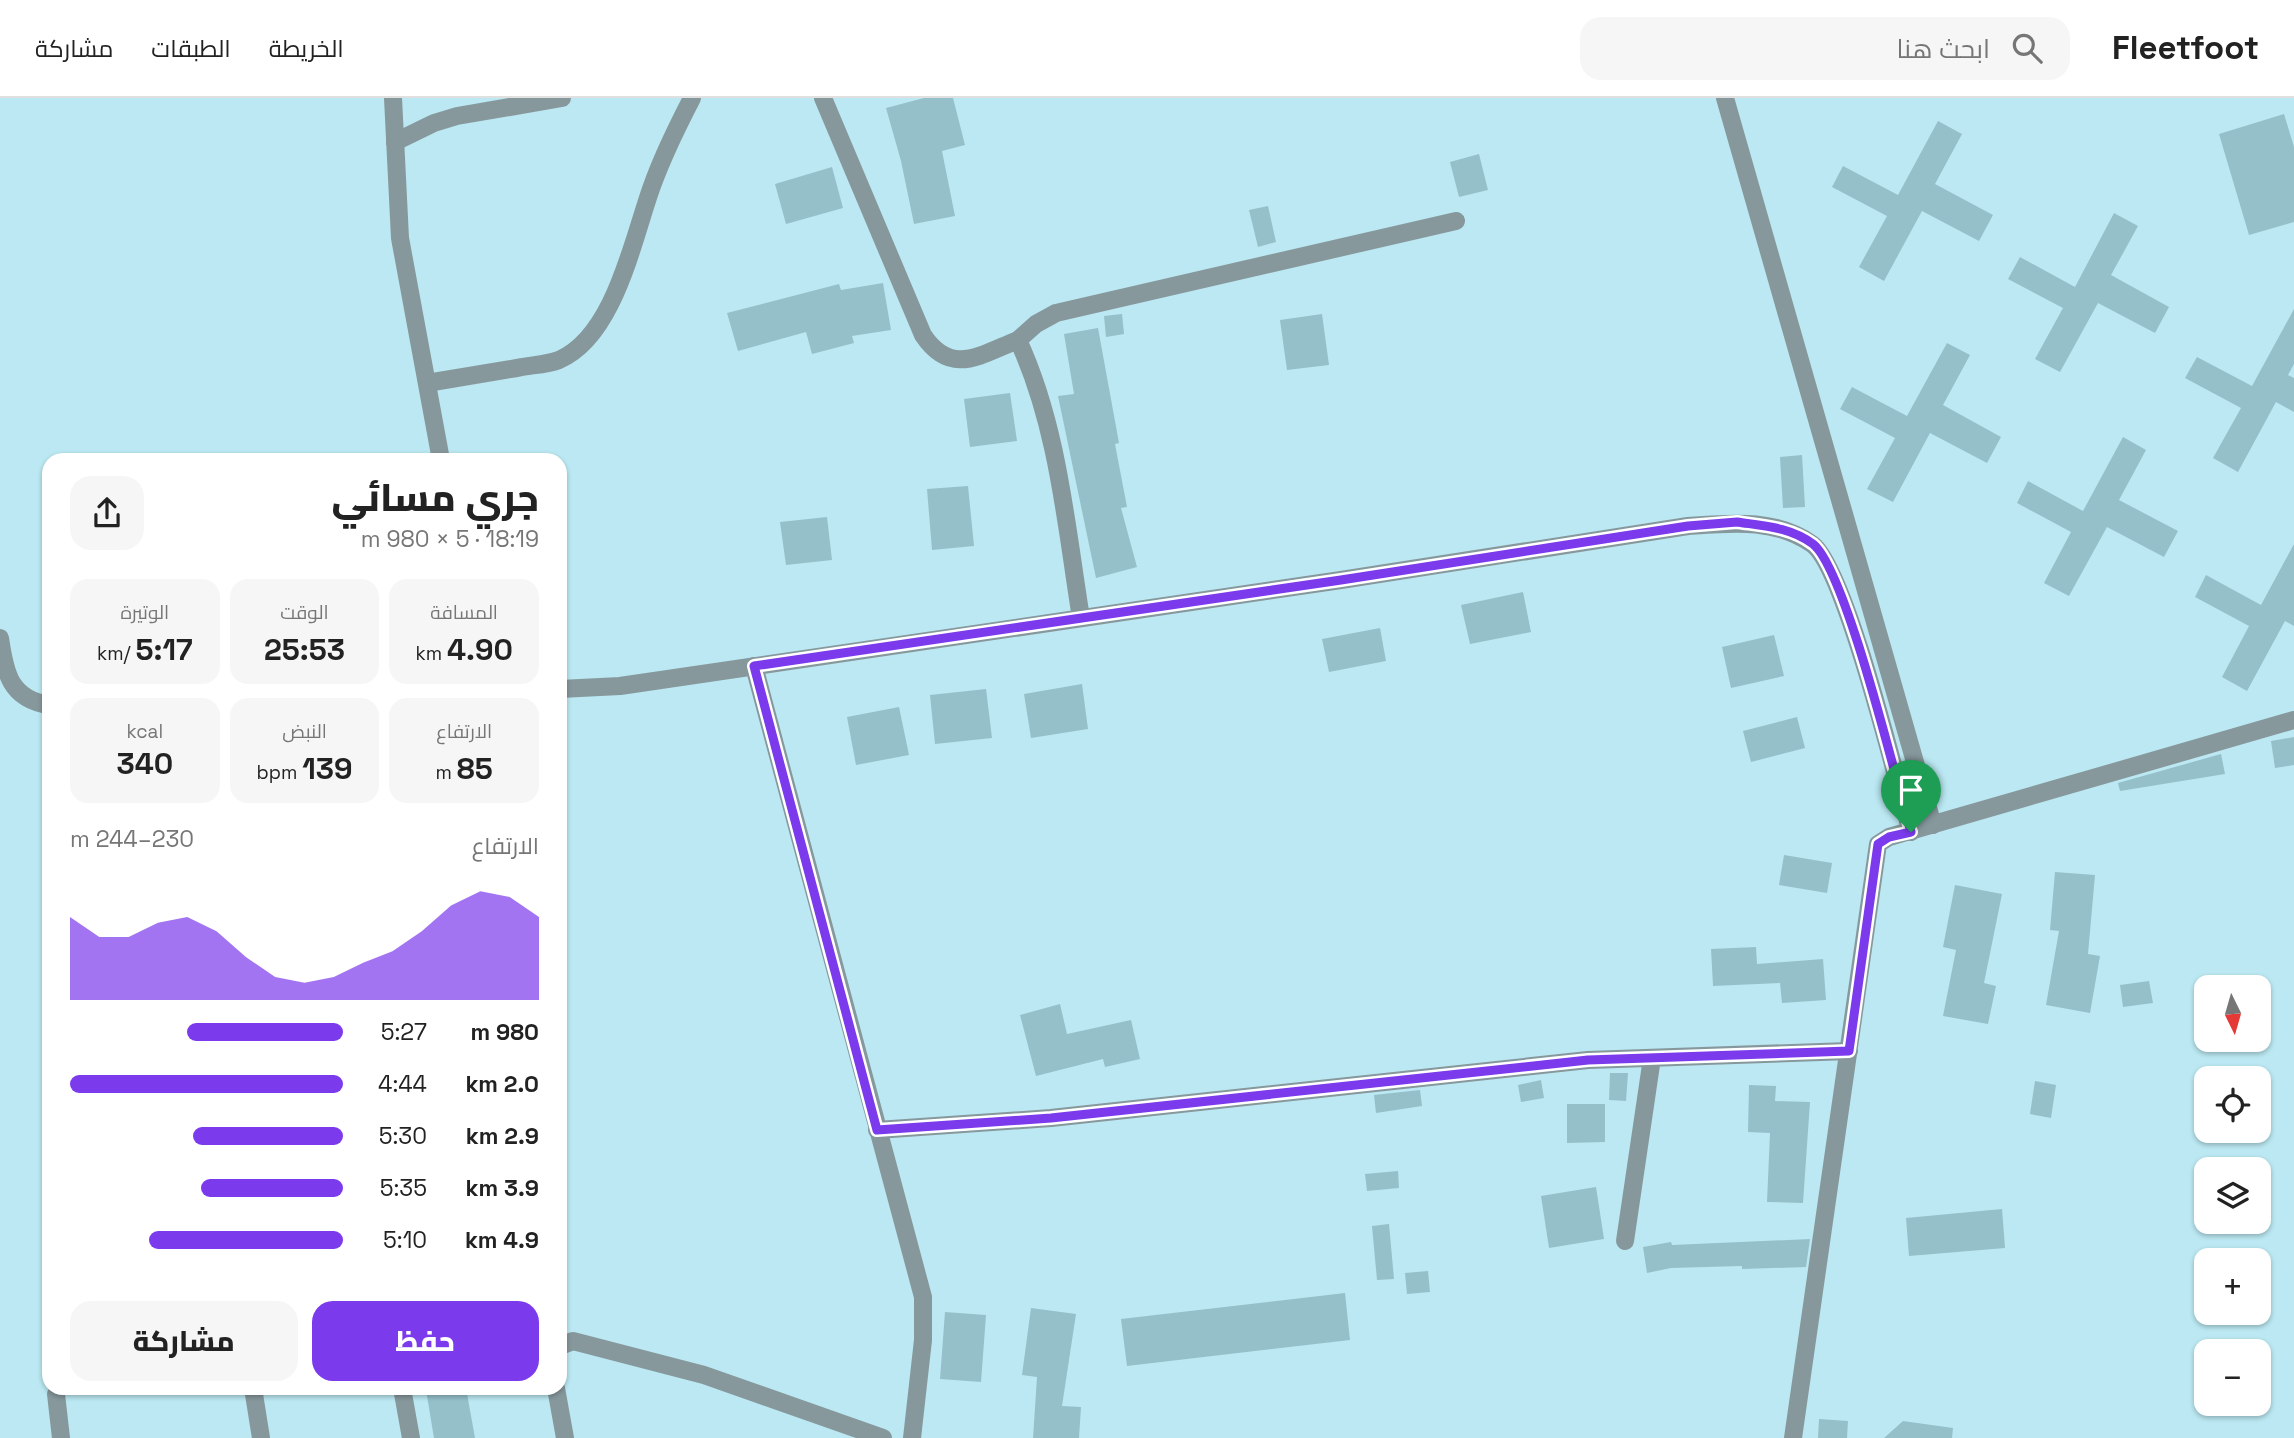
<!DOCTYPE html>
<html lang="ar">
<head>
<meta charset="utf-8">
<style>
	:root { --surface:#fff; --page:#f6f6f6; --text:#222; --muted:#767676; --line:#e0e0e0; --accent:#7c3aed }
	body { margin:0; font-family:"Space Grotesk",Cairo,sans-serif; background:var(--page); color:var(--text); direction:rtl; height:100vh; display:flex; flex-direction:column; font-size:26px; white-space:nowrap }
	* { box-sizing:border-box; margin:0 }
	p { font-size:23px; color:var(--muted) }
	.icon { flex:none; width:38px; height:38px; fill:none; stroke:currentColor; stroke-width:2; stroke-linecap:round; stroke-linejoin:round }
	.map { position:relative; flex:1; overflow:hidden; direction:ltr }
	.sheet { position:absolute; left:42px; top:355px; width:525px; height:942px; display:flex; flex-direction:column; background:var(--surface); border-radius:21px; box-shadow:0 2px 5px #0004; direction:rtl }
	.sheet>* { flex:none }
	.needle { width:46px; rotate:175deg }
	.fabs { position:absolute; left:2194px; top:877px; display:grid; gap:14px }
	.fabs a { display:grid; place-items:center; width:77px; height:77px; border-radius:14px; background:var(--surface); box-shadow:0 2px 5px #0004; font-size:35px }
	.pin { position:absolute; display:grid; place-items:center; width:60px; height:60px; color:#fff; margin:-72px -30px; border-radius:50% 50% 50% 0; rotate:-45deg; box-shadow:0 0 7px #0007 }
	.pin .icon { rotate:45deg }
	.round { display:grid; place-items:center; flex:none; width:74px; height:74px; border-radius:21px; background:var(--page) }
	.headline { display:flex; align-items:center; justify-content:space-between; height:119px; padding:0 28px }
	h1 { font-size:38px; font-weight:800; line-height:52px }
	.figures { display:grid; grid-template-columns:repeat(3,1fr); gap:10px; height:119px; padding:7px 28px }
	.figures div { display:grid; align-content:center; border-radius:18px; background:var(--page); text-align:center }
	.figures b { font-size:30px; font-weight:800 }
	.figures small { font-size:19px; font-weight:400 }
	.figures p { font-size:19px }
	.chart { height:196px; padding:14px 28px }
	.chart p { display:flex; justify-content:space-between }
	.chart svg { width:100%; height:126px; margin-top:7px; fill:var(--accent); opacity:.7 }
	.cta { display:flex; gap:14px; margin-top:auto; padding:14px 28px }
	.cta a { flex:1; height:80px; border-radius:21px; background:var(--accent); color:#fff; font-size:28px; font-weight:800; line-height:80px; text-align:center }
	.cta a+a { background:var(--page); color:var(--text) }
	ul { padding:0 28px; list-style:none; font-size:23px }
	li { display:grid; grid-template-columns:112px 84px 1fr; align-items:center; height:52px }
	li i { height:18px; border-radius:9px; background:var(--accent) }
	header { display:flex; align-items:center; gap:42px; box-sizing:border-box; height:98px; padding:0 35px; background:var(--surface); border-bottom:2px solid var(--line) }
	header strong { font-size:33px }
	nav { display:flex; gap:38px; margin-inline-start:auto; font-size:24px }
	.search { width:490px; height:63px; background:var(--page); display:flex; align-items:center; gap:18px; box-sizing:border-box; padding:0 24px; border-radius:21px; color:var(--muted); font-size:26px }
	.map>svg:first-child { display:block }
	.building { fill:#95c0ca }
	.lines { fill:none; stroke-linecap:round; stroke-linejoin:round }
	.minor { stroke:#86989c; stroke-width:18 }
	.route-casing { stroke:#fff; stroke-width:14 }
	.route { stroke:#7c3aed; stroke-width:9 }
</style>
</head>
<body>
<header>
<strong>Fleetfoot</strong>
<div class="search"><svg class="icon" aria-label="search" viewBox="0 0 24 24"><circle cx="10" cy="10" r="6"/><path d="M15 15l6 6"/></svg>ابحث هنا</div>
<nav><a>الخريطة</a><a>الطبقات</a><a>مشاركة</a></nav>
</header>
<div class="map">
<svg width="2294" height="1340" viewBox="0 0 2294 1340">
	<rect width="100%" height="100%" fill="#bbe8f2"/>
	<g class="building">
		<polygon points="924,0 953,0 965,47 942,53 955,118 914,126 901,63 886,10"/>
		<polygon points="2284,16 2294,49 2294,124 2249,137 2219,36"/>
		<polygon points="1938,23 1962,36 1935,86 1993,117 1979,143 1922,113 1884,183 1859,169 1887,118 1832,89 1843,68 1898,97"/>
		<polygon points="1479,56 1488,92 1459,99 1450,64"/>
		<polygon points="832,69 843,110 786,126 775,86"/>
		<polygon points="1268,108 1276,144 1258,149 1249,112"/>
		<polygon points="2114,115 2138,128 2111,177 2169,209 2155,235 2098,205 2060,274 2035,261 2063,210 2008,181 2020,159 2075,189"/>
		<polygon points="883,185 891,232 852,238 854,245 812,256 806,234 738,253 727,215 839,186 841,192"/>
		<polygon points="2294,211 2294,266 2288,277 2294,280 2294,314 2276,304 2238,374 2213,360 2241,310 2185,280 2197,259 2252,288"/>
		<polygon points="1122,216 1124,236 1106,239 1104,218"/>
		<polygon points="1322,216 1329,267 1287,272 1280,222"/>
		<polygon points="1098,230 1119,345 1115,346 1127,409 1121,410 1137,469 1096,480 1058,298 1074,296 1064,236"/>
		<polygon points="1947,245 1970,257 1943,307 2001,339 1987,365 1930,335 1893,404 1867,391 1895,340 1840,311 1852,289 1907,318"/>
		<polygon points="1010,295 1017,343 970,349 964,301"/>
		<polygon points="2123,339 2146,352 2119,402 2178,433 2164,459 2107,429 2069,498 2044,485 2071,434 2017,405 2028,383 2083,413"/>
		<polygon points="1802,357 1805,409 1783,410 1780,359"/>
		<polygon points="968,388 974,448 932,452 927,391"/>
		<polygon points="827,419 832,462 786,467 780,424"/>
		<polygon points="2294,446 2294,528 2285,523 2247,593 2222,579 2249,528 2195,499 2206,477 2261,507"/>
		<polygon points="1523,494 1531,534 1470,546 1461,507"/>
		<polygon points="1380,530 1386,563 1329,574 1322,541"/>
		<polygon points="1774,537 1784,578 1731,590 1722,549"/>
		<polygon points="1082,586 1088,631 1031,640 1024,596"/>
		<polygon points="986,591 992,640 935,646 930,597"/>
		<polygon points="899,609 909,657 856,667 847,619"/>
		<polygon points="1797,619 1805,650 1751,664 1743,633"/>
		<polygon points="2294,639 2294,667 2275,670 2271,643"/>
		<polygon points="2221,656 2225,676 2120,693 2118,685"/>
		<polygon points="1784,757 1832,765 1827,795 1779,787"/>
		<polygon points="2055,774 2095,777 2088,856 2100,858 2090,915 2046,907 2059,833 2050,832"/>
		<polygon points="1955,787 2002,796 1984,885 1996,888 1988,926 1943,918 1956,852 1943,849"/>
		<polygon points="1756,849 1757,866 1823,861 1826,902 1782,905 1780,885 1713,888 1711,851"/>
		<polygon points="2149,883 2153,905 2123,909 2120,887"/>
		<polygon points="1060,906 1067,936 1131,922 1140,961 1105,969 1103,961 1036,978 1020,917"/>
		<polygon points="1610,975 1628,975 1626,1003 1609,1002"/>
		<polygon points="1541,982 1544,1000 1521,1004 1518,987"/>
		<polygon points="2035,983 2056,987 2051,1020 2030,1016"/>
		<polygon points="1749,987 1776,988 1775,1003 1810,1004 1803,1105 1767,1104 1770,1035 1748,1034"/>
		<polygon points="1420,992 1422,1008 1376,1015 1374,997"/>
		<polygon points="1567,1006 1605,1006 1605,1044 1567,1045"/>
		<polygon points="1398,1073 1399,1090 1367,1093 1365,1076"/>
		<polygon points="1596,1089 1604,1141 1549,1150 1541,1098"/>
		<polygon points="2002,1111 2005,1150 1909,1158 1906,1120"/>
		<polygon points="1389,1126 1394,1181 1377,1182 1372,1128"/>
		<polygon points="1810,1141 1806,1169 1742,1171 1742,1168 1671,1170 1647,1175 1643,1149 1671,1144 1672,1147"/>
		<polygon points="1428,1173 1430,1194 1407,1196 1405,1175"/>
		<polygon points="1345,1195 1350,1242 1127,1268 1121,1221"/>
		<polygon points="1031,1210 1076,1216 1062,1308 1081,1309 1079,1340 1033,1340 1037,1279 1022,1277"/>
		<polygon points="945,1214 986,1217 981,1284 940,1281"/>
		<polygon points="439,1290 466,1290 475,1340 434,1340 426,1292"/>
		<polygon points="1819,1321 1848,1323 1847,1340 1818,1340"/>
		<polygon points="1903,1323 1953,1330 1952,1340 1884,1340"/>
	</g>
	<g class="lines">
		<g class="minor">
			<polyline points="393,0 400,140 441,362"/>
			<path d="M823 0 923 237C951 279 980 257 1018 242 1058 328 1066 427 1081 520"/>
			<polyline points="1725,0 1933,727"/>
			<polyline points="395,44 434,25 457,18 562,0"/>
			<polyline points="1018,242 1036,226 1056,215 1456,123"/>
			<path d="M427 285C457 280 487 275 517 270 530 267 546 267 559 262 615 238 633 140 652 88 663 57 677 29 692 0"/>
			<path d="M0 540C5 575 10 601 49 607"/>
			<polyline points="754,568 923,1199 923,1242 912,1340"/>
			<path d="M560 591 620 588 1341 482 1688 428C1731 425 1775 420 1812 446 1845 469 1897 684 1911 734"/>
			<polyline points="877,1032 1051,1020 1588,962 1849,953"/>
			<polyline points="1625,1143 1652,960"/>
			<polyline points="560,1248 573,1243 704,1277 883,1340"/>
			<polyline points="253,1290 261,1340"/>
			<polyline points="402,1290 411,1340"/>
			<polyline points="556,1290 565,1340"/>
			<polyline points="56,1296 61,1340"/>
			<polyline points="1793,1340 1878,746 1889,739 2294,622"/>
		</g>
	</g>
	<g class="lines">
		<g class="route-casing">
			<path id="route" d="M1737 424C1764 428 1790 429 1813 446 1846 472 1896 683 1911 734L1889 739 1878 746 1849 953 1588 962 1051 1020 877 1032 754 568 1341 482 1688 428Z"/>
		</g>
		<use href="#route" class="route"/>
	</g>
</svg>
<div class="fabs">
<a><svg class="needle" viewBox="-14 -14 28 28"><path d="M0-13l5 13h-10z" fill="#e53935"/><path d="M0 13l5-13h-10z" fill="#767676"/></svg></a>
<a><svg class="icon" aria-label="locate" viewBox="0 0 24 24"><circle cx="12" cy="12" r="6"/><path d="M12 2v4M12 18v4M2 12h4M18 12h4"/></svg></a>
<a><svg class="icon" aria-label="layers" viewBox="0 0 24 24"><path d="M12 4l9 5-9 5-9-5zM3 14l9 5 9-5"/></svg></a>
<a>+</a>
<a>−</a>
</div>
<div class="pin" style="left:1911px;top:734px;background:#1e9e55"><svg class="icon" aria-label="arrive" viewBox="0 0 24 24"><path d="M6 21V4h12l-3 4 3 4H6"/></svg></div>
<section class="sheet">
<div class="headline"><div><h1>جري مسائي</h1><p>18:19 · 5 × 980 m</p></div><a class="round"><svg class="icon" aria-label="share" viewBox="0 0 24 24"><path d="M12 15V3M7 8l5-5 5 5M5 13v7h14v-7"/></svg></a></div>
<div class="figures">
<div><p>المسافة</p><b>4.90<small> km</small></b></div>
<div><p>الوقت</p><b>25:53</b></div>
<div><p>الوتيرة</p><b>5:17<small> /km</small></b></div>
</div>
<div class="figures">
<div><p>الارتفاع</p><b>85<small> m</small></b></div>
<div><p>النبض</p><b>139<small> bpm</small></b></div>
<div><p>kcal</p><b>340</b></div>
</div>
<div class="chart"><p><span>الارتفاع</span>230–244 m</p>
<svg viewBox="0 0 160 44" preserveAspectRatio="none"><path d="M0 44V15L10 22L20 22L30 17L40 15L50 20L60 29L70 36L80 38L90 36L100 31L110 27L120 20L130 11L140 6L150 8L160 15V44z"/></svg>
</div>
<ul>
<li><b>980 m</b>5:27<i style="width:57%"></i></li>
<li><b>2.0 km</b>4:44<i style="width:100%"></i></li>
<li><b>2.9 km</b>5:30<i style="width:55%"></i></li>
<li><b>3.9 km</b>5:35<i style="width:52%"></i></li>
<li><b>4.9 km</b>5:10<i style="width:71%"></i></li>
</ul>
<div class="cta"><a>حفظ</a><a>مشاركة</a></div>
</section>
</div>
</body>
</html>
